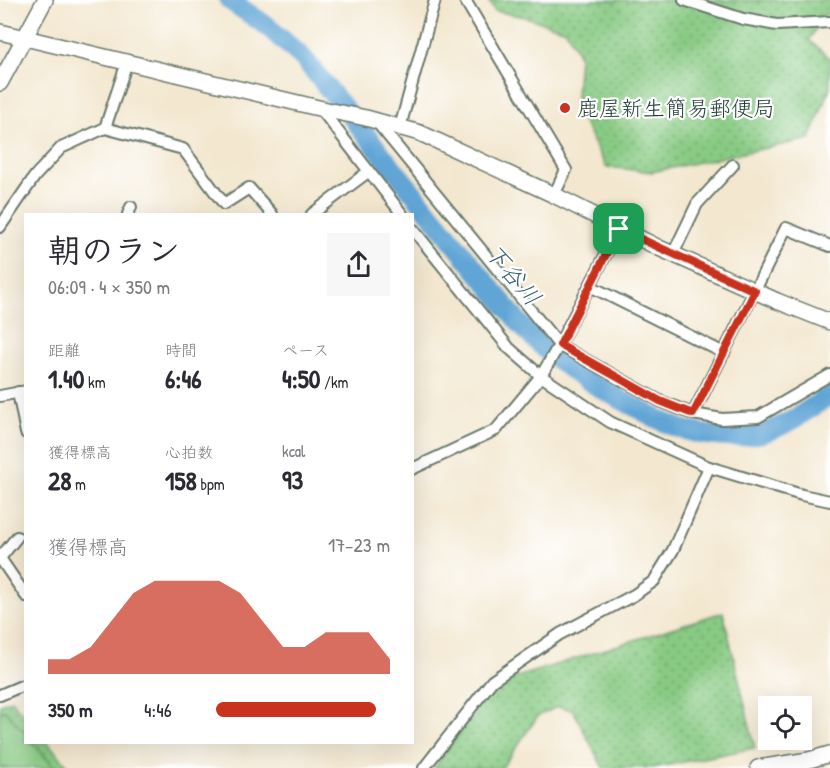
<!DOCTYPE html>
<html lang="ja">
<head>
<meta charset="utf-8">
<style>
	:root { --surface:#fff; --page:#f7f7f7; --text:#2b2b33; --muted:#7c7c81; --accent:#c8321e }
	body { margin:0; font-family:"Patrick Hand","Klee One",sans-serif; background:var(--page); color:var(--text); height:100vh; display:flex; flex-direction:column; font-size:22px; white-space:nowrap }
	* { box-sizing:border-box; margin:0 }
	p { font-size:20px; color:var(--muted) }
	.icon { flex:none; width:33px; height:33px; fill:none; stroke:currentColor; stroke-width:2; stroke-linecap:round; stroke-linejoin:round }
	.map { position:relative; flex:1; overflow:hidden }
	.sheet { position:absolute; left:24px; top:213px; width:390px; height:531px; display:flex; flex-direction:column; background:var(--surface); border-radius:0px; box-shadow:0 6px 24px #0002 }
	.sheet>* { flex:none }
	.fabs { position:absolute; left:758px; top:696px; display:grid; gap:12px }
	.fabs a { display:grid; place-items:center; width:54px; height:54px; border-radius:0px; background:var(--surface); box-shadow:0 6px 24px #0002; font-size:30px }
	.pin { position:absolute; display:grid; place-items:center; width:51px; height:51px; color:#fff; margin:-26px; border-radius:12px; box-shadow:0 3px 9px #0006 }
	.round { display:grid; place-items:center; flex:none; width:63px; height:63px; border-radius:0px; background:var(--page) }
	.overview { display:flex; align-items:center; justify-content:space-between; height:102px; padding:0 24px }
	h1 { font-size:33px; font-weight:700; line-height:45px }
	.figures { display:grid; grid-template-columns:repeat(3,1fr); gap:9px; height:102px; padding:6px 24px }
	.figures div { display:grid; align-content:center }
	.figures b { font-size:26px; font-weight:700 }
	.figures small { font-size:16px; font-weight:400 }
	.figures p { font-size:16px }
	.chart { height:168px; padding:12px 24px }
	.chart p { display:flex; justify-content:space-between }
	.chart svg { width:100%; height:108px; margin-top:6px; fill:var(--accent); opacity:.7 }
	ul { padding:0 24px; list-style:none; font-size:20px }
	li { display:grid; grid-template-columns:96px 72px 1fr; align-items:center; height:45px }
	li i { height:15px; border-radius:8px; background:var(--accent) }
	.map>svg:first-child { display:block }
	.park { fill:url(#park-dots); stroke:#54845c; stroke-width:1.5 }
	.garden { fill:#88ca83; stroke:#54845c; stroke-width:1.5 }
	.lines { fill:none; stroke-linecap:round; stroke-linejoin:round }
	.river { stroke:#60a5d5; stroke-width:20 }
	.street-casing { stroke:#69786a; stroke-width:14 }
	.secondary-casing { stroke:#69786a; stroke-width:18 }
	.street { stroke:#fff; stroke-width:10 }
	.secondary { stroke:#fff; stroke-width:15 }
	.route-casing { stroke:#fff; stroke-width:12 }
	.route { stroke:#c8321e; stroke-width:8 }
	.poi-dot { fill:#c8321e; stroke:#fff; stroke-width:2 }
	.labels { text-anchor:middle; stroke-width:4.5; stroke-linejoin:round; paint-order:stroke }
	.poi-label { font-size:22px; fill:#1f3d34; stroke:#fff; text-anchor:start }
	.water-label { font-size:24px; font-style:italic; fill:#36616c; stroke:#fff }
</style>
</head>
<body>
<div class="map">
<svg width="830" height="768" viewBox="0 0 830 768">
	<defs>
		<pattern id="park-dots" width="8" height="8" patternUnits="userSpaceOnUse" patternTransform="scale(1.5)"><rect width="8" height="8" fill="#88ca83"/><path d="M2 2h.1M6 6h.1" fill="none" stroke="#6fa56c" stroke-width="1.8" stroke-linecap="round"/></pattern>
	</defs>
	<rect width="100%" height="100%" fill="#fff"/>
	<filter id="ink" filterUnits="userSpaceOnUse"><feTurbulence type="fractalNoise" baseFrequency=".0167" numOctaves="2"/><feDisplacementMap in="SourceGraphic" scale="12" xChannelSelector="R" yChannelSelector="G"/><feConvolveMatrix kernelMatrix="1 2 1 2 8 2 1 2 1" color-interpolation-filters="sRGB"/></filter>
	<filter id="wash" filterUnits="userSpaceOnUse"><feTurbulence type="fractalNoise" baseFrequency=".008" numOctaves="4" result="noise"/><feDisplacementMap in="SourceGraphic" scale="24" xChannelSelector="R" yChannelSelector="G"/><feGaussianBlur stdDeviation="1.35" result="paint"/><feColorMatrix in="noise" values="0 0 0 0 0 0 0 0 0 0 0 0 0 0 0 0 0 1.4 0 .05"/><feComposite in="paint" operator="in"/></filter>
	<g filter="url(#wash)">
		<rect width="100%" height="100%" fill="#f3e7cf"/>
		<g class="park">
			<polygon points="488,0 830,0 830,14 824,15 809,40 830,58 830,88 810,139 652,172 606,167 575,106 579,56 566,30 525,17 495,11"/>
			<polygon points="723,612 755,748 653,768 603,768 573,710 557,707 538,716 502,768 434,768 495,684"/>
			<polygon points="11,700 25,716 26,742 48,743 70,768 0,768 0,704"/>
		</g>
		<polygon class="garden" points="5,710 25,733 26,742 33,743 55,768 0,768 0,714"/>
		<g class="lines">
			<path class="river" d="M229 0 267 26 304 59 521 325C553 361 589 383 631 405 649 414 666 425 685 430 706 436 732 439 753 435 781 431 807 410 830 395"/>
		</g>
	</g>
	<g filter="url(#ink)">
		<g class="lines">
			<g class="street-casing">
				<g id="street">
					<polyline points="465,0 566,170 554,195"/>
					<polyline points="684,0 743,19 777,25 830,22"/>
					<polyline points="320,108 402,214"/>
					<polyline points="376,121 559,345 660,401 693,414 722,419 758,417 830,375"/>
					<polyline points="400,127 435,0"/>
					<polyline points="105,128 183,149 224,204 249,188 272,214"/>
					<polyline points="128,214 131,207"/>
					<polyline points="312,214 368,172"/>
					<polyline points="0,227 35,176 61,148 105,128 127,62"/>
					<polyline points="412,228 509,348 541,376 610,422 709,467 802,495 830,501"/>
					<polyline points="673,254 697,204 733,165"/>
					<polyline points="590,286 724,353"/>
					<polyline points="18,392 26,433"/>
					<polyline points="0,396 26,391"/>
					<polyline points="693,414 786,228 830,246"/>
					<polyline points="412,469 496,430 541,376 559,345 619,229"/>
					<polyline points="0,558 26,596"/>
					<polyline points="0,558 17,537"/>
					<polyline points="0,695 26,684"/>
					<polyline points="424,768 492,681 560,634 634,595 654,581 673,550 709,467"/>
				</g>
			</g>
			<g class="secondary-casing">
				<g id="secondary">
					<polyline points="0,32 327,110 366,118 420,133 554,195 659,248 777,301 830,322"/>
					<polyline points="0,83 45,0"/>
					<polyline points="758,768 809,760 830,754"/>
				</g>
			</g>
			<use href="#street" class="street"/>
			<use href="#secondary" class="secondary"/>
		</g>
	</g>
	<g class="lines" filter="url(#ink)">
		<g class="route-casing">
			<polygon id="route" points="619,229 755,291 693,414 660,401 560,345"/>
		</g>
		<use href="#route" class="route"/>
	</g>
	<circle class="poi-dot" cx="565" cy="108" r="6"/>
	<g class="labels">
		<g class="poi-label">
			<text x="577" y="116">鹿屋新生簡易郵便局</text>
		</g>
		<g class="water-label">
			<text transform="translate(513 275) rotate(50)" y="8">下谷川</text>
		</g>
	</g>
</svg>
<div class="fabs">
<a><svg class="icon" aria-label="locate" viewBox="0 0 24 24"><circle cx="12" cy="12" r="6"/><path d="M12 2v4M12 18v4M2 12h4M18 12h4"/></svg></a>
</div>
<div class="pin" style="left:619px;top:229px;background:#1e9e55"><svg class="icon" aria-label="arrive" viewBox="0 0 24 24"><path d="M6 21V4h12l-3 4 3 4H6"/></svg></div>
<section class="sheet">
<div class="overview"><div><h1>朝のラン</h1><p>06:09 · 4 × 350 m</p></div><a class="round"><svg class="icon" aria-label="share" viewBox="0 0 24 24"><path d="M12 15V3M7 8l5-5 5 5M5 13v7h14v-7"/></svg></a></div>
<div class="figures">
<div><p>距離</p><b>1.40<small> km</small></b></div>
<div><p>時間</p><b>6:46</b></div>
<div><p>ペース</p><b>4:50<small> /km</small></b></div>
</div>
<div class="figures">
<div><p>獲得標高</p><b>28<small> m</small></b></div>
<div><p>心拍数</p><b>158<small> bpm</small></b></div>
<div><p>kcal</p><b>93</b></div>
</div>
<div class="chart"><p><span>獲得標高</span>17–23 m</p>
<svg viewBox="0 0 160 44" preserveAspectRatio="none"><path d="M0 44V38L10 38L20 33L30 22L40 11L50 6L60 6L70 6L80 6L90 11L100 22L110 33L120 33L130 27L140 27L150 27L160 38V44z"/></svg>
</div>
<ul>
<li><b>350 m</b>4:46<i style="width:92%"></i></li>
</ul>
</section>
</div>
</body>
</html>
